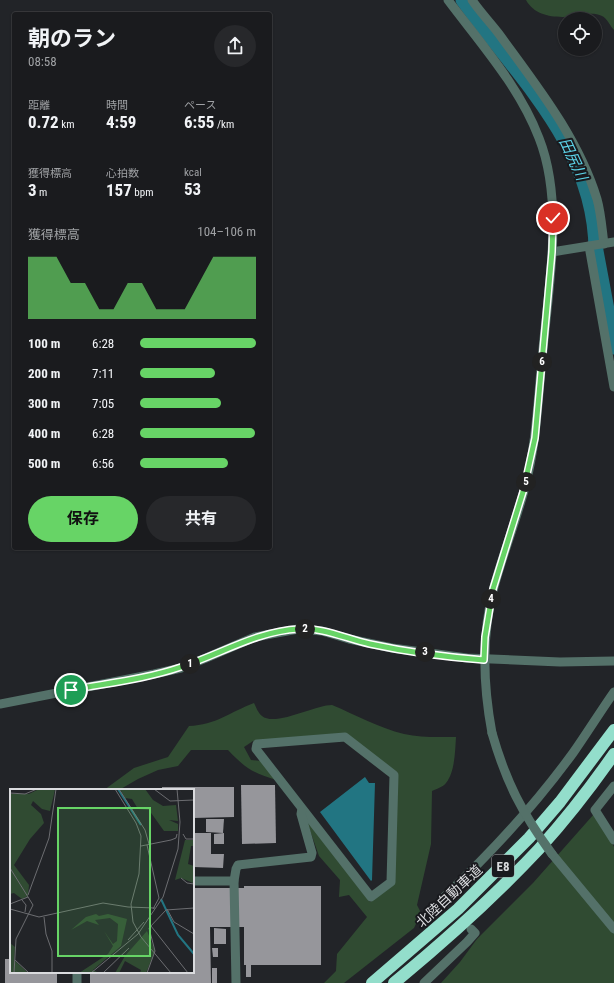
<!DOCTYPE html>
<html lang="ja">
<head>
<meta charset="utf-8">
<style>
	:root { --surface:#1a1b1e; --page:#27282b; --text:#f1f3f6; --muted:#9fa1a4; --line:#38393c; --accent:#67d466 }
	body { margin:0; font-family:"Roboto Condensed","Noto Sans JP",sans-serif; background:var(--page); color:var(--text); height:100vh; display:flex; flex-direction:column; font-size:15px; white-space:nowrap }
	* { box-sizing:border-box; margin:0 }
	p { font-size:13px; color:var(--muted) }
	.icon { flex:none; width:22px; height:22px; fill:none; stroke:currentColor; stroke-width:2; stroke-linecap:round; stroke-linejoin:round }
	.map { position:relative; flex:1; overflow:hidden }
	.drawer { position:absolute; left:12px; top:12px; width:260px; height:538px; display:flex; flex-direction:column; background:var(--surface); border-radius:4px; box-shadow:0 1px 3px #0004,0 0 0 1px var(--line) }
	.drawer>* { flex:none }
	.controls { position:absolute; left:558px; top:12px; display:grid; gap:8px }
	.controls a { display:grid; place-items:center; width:44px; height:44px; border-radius:50%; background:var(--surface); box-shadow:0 1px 3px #0004,0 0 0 1px var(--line); font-size:20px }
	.pin { position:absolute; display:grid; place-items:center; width:34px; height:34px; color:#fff; margin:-17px; border:2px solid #fff; border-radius:50%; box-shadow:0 1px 4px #0007 }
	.km { position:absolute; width:20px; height:20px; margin:-10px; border-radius:50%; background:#222; color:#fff; font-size:11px; line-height:20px; text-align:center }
	.round { display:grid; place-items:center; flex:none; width:42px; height:42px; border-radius:21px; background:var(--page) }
	.overview { display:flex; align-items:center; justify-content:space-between; height:68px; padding:0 16px }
	h1 { font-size:22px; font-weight:700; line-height:30px }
	.figures { display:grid; grid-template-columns:repeat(3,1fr); gap:6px; height:68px; padding:4px 16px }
	.figures div { display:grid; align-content:center }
	.figures b { font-size:17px; font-weight:700 }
	.figures small { font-size:11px; font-weight:400 }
	.figures p { font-size:11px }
	.chart { height:112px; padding:8px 16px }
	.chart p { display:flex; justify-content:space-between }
	.chart svg { width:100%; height:72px; margin-top:4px; fill:var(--accent); opacity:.7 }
	.action { display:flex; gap:8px; margin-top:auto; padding:8px 16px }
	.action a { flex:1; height:46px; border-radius:24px; background:var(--accent); color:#111; font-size:16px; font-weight:700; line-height:46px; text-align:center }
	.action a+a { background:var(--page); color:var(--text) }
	ul { padding:0 16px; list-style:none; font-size:13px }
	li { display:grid; grid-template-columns:64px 48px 1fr; align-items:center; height:30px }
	li i { height:10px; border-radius:5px; background:var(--accent) }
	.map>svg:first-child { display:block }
	.green { fill:#304b32 }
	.water { fill:#227582 }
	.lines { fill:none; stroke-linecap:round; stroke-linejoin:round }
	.river { stroke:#227582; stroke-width:15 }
	.building { fill:#96969b }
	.minor { stroke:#547169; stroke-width:9 }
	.highway { stroke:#93decb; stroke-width:12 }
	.minor-bridge { stroke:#547169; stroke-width:9 }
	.route-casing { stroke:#fff; stroke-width:8 }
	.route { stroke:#67d466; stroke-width:5 }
	.labels { text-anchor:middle; stroke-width:4; stroke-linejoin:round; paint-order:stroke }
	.shield { fill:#191a1e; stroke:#a0a1a4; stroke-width:1 }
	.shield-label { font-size:13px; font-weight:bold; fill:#dadbde }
	.street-label { font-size:14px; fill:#dadbde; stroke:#191a1e }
	.water-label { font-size:15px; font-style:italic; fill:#5cd2e7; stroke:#191a1e }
	.inset-river { fill:none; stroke:#227582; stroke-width:2 }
	.inset-road { fill:none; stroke:#6c6d71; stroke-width:1 }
	.view { fill:#67d466; fill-opacity:0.15; stroke:#67d466; stroke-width:2 }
	.inset-edge { fill:none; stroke:#dadbde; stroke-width:2 }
</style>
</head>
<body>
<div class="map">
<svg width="614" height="983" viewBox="0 0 614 983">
	<rect width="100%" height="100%" fill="#222428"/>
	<g class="green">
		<path d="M526 0H614V30C610 26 607 18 602 16 594 12 585 14 577 16 558 18 536 18 526 0Z"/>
		<path d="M254 703C256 707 258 713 262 716 275 727 315 705 332 705 356 715 379 728 404 734 421 738 439 737 456 737 455 751 455 772 446 783 443 787 436 789 432 791L431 844 417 905 421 913 414 928 344 983H324L336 971 337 954 367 917 349 895 339 897 340 880 319 856 306 819 370 902 394 884 398 773 345 734 253 741 244 747 251 760 262 761 276 780C253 773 245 768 228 750H191L178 766 158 770 138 779 119 790H104L134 768 168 757 189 726C216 725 230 712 254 703Z"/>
		<polygon points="594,814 609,836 614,847 614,983 441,983 460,962 477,939 533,883"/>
	</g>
	<polygon class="water" points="365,777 369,783 375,783 372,880 371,881 320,812"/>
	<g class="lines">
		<path class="river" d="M463 0C519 78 596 148 596 251L614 347"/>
	</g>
	<g class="building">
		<polygon points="241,785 275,785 276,843 242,844"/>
		<polygon points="162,787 234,787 234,817 193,818 193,790 162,790"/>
		<polygon points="206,819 224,819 223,833 206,832"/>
		<polygon points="193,833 211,833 211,854 224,854 223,868 193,867"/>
		<polygon points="224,833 224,844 214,844 214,834"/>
		<polygon points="244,886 321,886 321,965 251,965 251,977 246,977 246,965 244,965 244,927 210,927 211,983 90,983 90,972 193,972 193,888 244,888"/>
		<polygon points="214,928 226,929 226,944 214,944"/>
		<polygon points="212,948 218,948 218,957 213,957"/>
		<polygon points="5,959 11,959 11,972 57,972 57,983 5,983"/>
		<rect x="212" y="968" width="5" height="15"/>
	</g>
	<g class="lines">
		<g class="minor">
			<path d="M448 0C481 44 519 86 539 138 564 201 549 284 543 349 538 396 537 442 525 487 516 521 503 554 494 587 481 636 483 685 492 733"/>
			<path d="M472 0C480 12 490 22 499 34 536 85 578 137 597 199 601 213 602 229 604 244"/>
			<polyline points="589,246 614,387"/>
			<polyline points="552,252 614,242"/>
			<polyline points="0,704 154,674 181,668 206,658 255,637 298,629 322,631 349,639 392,648 467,658 560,662 614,661"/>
			<polygon points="345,737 394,775 391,882 371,897 256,749 257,744"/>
			<polyline points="614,786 595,810 614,840"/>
			<polyline points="552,854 614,929"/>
			<polyline points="193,881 234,881"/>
			<path d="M446 903 443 898C490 854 535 805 573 753 587 733 600 712 614 692"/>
			<polyline points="77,972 77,983"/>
			<polyline points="236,983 234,881 236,869 238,865 311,857 312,853 301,814 302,809"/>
			<polyline points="424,983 467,942 475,933 471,929"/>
		</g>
		<g class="highway">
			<polyline points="372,983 458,909 529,838 560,802 614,730"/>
			<path d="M394 983C445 941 494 897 539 849 566 819 591 787 614 754"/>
		</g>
		<path class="minor-bridge" d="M492 733C506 782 522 813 552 854"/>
	</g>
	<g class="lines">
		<g class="route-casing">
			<path id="route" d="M71 690C108 683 146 679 181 667 221 654 257 631 299 629 322 627 347 639 370 644 407 652 446 657 484 660L485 637 493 589 523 492 535 438 552 252 553 218"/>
		</g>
		<use href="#route" class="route"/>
	</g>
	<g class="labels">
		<rect class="shield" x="492" y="855" width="22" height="22" rx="3"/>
		<g class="shield-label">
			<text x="503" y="871">E8</text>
		</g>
		<g class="street-label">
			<text transform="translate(449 896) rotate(-43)" y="5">北陸自動車道</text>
		</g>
		<g class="water-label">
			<text transform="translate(573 159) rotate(65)" y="5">田尻川</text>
		</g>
	</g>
	<g transform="translate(10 789)">
		<rect width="184" height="184" fill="#222428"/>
		<path d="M29 0H45L44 5 40 22 32 20 23 12 21 16 31 25 34 34 20 50 4 76 19 96 18 107 12 110 4 104 0 105V5H19ZM110 0H135L143 11 153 17 166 16 168 32 159 31 168 35V42H154L139 21 128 20 122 10 115 9ZM175 51H184V57H181L178 75 184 77 183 94 171 89 165 91ZM86 125 89 127 98 125 117 130 111 157 83 181 89 184H69L98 165 103 157 94 142 103 155 107 152 108 135 100 129 85 131 89 136 77 132 61 141 76 128ZM137 142 145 162 136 184H130L131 181 115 172 109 184H105L115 167ZM0 154 5 158 4 171 18 184H0Z" fill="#304b32"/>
		<path class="inset-river" d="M108 0 131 36M151 110 168 146 184 165"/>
		<path class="inset-road" d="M105 0 126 34 131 47 129 85 121 115 123 133 131 148 161 184M109 0 135 41 139 55M144 0 160 12 184 11M0 4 15 5 27 0M173 45 176 50H184M137 56 149 109 143 120M131 57 161 51 166 49 167 45M0 79 23 116 6 150 4 184M171 89 177 94 184 95M18 106 39 49 46 0M12 111 16 116 15 123M0 115 18 108M0 120 29 128 93 114 118 118 145 119M157 120 164 133 184 145M34 128 36 145 42 162V184M141 137 178 184M118 151 134 133M5 171 19 184M81 184 128 145 153 108 168 60 170 33 167 0M93 184 119 159M137 184 145 162 139 139 156 121 184 119"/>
		<path class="view" d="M48 19H140V167H48Z"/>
		<rect width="184" height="184" class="inset-edge"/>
	</g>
</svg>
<div class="controls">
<a><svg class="icon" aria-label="locate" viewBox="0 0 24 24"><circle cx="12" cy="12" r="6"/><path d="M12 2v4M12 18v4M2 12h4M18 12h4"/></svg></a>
</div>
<div class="pin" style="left:71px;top:690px;background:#1e9e55"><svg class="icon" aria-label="arrive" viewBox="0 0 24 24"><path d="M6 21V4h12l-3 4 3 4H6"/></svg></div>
<div class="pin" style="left:553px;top:218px;background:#d93025"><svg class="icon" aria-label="check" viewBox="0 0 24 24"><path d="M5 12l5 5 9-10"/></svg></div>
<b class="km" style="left:190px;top:664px">1</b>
<b class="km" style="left:305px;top:629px">2</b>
<b class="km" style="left:425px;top:652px">3</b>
<b class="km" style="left:491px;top:599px">4</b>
<b class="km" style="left:526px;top:482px">5</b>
<b class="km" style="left:542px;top:362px">6</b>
<section class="drawer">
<div class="overview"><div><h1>朝のラン</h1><p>08:58</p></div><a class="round"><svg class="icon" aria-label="share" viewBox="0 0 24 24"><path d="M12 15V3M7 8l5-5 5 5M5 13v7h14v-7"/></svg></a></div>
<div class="figures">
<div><p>距離</p><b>0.72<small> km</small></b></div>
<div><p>時間</p><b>4:59</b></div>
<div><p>ペース</p><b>6:55<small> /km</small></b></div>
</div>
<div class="figures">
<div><p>獲得標高</p><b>3<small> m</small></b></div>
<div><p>心拍数</p><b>157<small> bpm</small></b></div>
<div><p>kcal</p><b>53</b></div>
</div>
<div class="chart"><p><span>獲得標高</span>104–106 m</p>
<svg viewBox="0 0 160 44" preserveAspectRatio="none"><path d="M0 44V6L10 6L20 6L30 22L40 22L50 38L60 38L70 22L80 22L90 38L100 38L110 38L120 22L130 6L140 6L150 6L160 6V44z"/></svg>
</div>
<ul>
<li><b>100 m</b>6:28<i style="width:100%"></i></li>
<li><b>200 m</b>7:11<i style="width:65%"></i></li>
<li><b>300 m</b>7:05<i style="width:70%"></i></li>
<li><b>400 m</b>6:28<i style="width:99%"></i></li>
<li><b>500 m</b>6:56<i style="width:76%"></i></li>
</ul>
<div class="action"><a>保存</a><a>共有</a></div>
</section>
</div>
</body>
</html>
